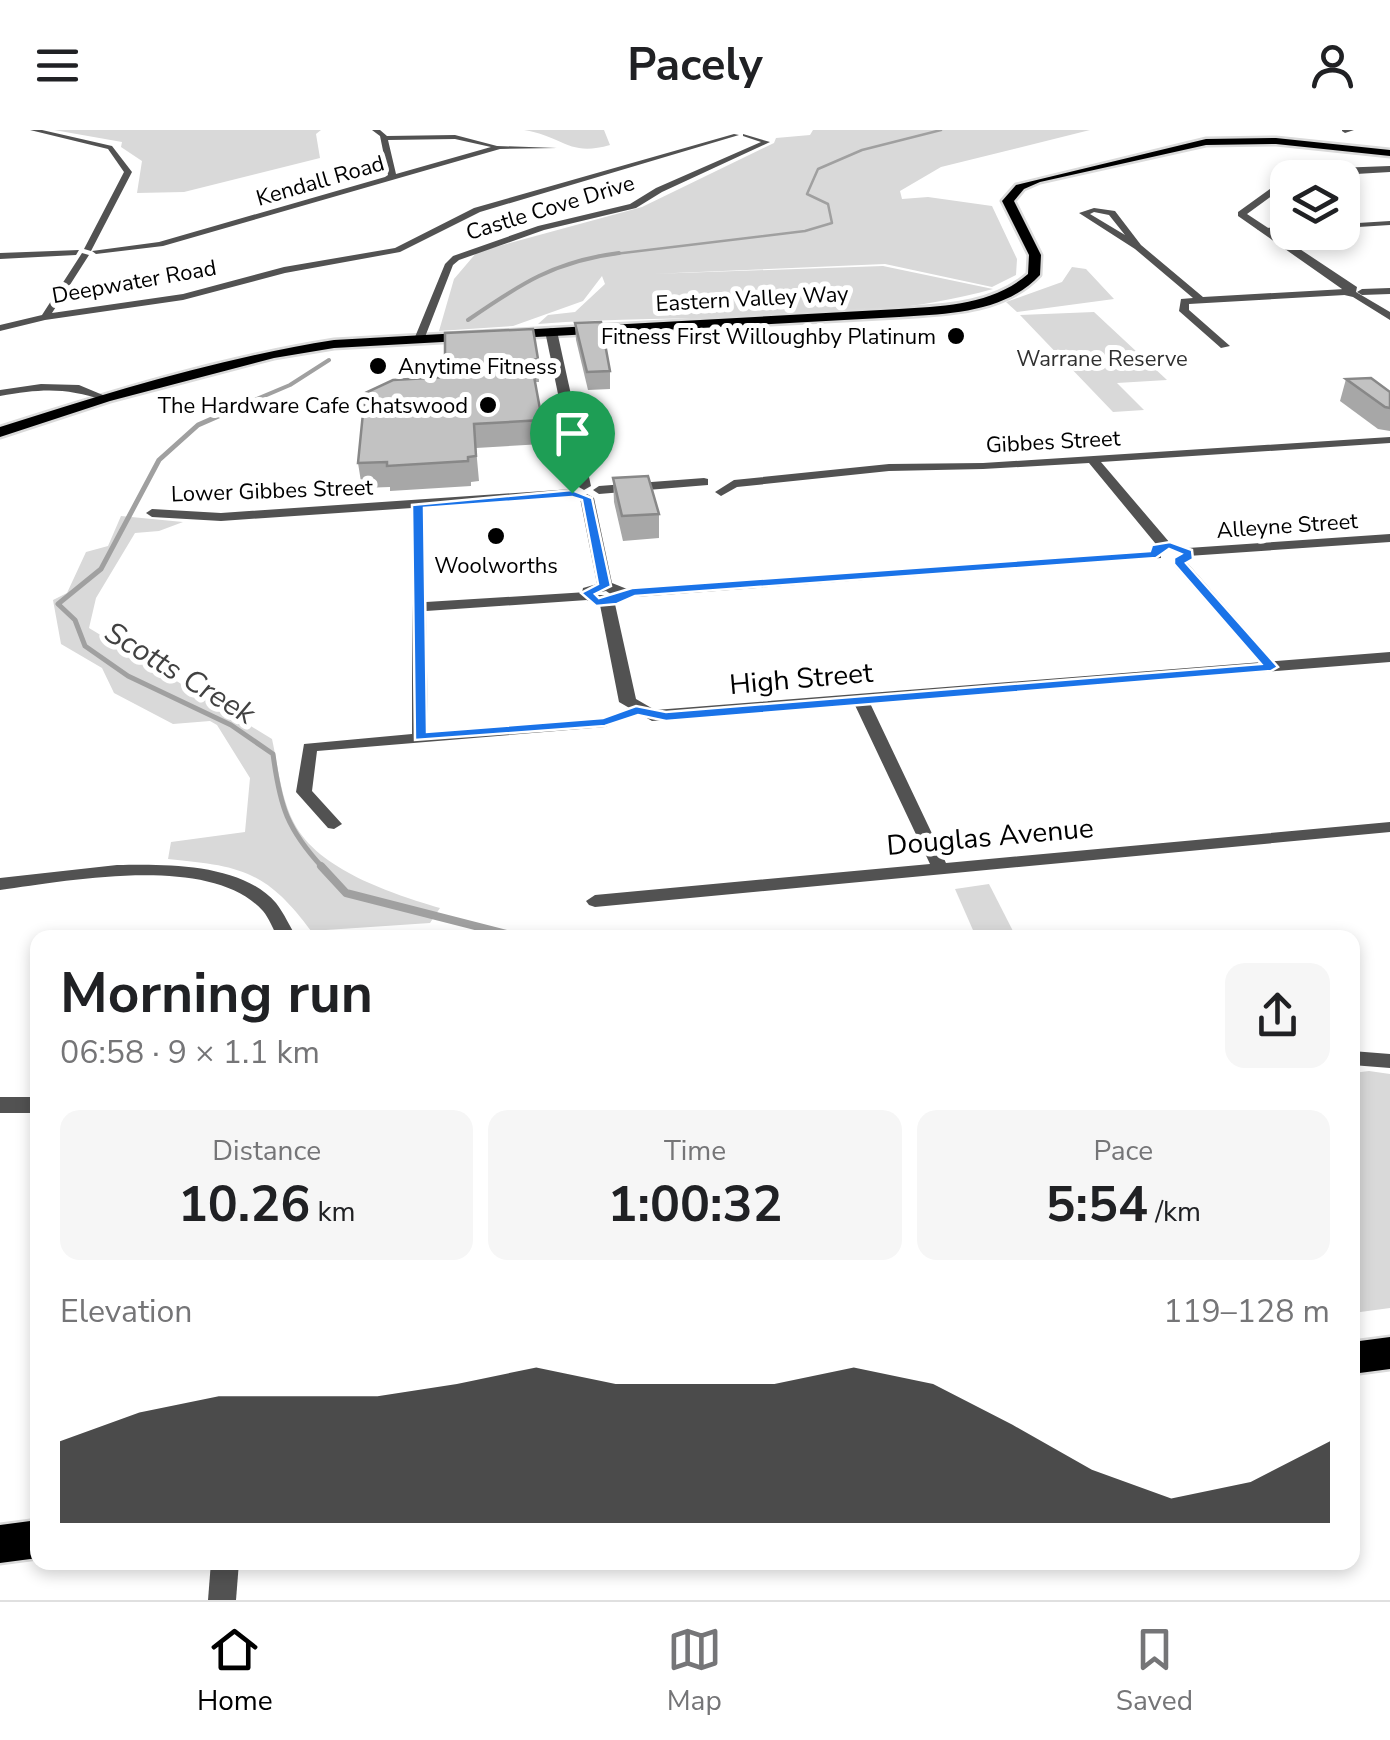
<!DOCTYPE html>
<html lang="en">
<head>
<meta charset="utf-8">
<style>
	:root { --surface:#fff; --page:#f6f6f6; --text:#202124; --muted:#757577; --line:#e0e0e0; --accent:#000 }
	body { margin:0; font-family:"Nunito Sans",sans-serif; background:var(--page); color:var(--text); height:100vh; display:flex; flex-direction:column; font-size:38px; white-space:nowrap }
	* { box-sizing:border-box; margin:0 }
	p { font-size:32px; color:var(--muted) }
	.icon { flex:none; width:55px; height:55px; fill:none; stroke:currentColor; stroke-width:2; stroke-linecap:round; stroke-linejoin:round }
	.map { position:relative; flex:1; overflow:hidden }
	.sheet { position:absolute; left:30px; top:800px; width:1330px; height:640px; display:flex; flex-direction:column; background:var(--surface); border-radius:20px; box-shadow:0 5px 15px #0003 }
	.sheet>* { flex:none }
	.tools { position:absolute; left:1270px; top:30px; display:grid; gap:20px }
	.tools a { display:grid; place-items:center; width:90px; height:90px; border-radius:20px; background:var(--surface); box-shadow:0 5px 15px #0003; font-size:50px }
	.pin { position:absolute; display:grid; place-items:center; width:85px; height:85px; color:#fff; margin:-102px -42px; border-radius:50% 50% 50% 0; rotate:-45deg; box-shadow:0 0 10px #0007 }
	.pin .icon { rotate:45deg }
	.round { display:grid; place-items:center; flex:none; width:105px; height:105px; border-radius:20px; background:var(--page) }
	.summary { display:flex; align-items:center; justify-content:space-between; height:170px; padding:0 30px }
	h1 { font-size:55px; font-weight:700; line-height:75px }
	.stats { display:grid; grid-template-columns:repeat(3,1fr); gap:15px; height:170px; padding:10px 30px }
	.stats div { display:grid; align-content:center; border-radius:20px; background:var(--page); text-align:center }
	.stats b { font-size:50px; font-weight:700 }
	.stats small { font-size:28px; font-weight:400 }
	.stats p { font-size:28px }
	.chart { height:280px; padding:20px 30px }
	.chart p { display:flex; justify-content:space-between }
	.chart svg { width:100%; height:180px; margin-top:10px; fill:var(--accent); opacity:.7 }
	header { display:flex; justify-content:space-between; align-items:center; height:130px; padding:0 30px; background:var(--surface); font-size:45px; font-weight:700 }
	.tabs { display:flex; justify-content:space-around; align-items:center; height:140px; border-top:2px solid var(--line); background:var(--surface); font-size:28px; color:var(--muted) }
	.tabs a { display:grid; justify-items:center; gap:5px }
	.tabs .current { color:var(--accent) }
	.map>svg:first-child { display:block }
	.green { fill:#d9d9d9 }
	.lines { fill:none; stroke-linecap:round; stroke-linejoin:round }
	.stream-far3 { stroke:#a0a0a0; stroke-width:2.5 }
	.stream-far2 { stroke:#a0a0a0; stroke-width:4 }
	.stream-far1 { stroke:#a0a0a0; stroke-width:5 }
	.stream { stroke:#a0a0a0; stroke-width:8 }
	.primary-casing { stroke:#dbdbdb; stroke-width:5 }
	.minor { fill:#525252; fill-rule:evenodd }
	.tertiary { fill:#525252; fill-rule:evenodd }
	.primary { fill:#000; fill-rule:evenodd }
	.wall { fill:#a7a7a7 }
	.building { fill:#c2c2c2; stroke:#888; stroke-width:2.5 }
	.route { fill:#1a73e8; stroke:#fff; stroke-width:2.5; fill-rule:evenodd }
	.poi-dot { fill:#000; stroke:#fff; stroke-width:4 }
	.labels { text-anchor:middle; stroke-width:10; stroke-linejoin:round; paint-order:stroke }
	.far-street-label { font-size:22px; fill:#000; stroke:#fff }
	.far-poi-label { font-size:22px; fill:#000; stroke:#fff; text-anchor:end }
	.far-park-label { font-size:22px; fill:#303030; stroke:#fff }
	.street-label { font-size:28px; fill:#000; stroke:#fff }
	.water-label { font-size:30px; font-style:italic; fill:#414141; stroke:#fff }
</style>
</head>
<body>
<header><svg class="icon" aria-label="menu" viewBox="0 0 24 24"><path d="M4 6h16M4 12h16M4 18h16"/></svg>Pacely<svg class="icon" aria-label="person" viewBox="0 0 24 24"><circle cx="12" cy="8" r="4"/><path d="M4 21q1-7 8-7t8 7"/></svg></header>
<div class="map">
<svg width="1390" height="1470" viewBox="0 0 1390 1470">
	<rect width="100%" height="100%" fill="#fff"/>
	<g class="green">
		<polygon points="54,0 321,0 316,4 320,28 184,62 137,63 142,31 121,17 122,12"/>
		<path d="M524 0H604L610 15C568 27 563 6 524 0Z"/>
		<path d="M813 0H1090L941 37 900 61 902 69 928 67 992 76 1017 129 1016 145 992 157 885 134 651 144 883 136 993 159C848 199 687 182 538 194L548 185 575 182 605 154 602 146 583 171 513 196 439 201 454 149 477 122 642 77 774 13 776 8 810 5Z"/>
		<polygon points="1072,137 1086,139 1114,169 1017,182 1006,172 1062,152"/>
		<polygon points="1094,182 1167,250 1117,253 1144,280 1113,282 1020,185"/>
		<path d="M121 386 183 392 159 401 135 403 96 468 89 498 272 609C278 636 281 669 294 693 318 740 393 764 440 778L430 793 311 801C266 740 240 736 168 729L171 712 245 702 250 648 217 595 210 591 173 594 114 563 102 538 61 514 53 470 67 463 86 422 108 416Z"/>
		<polygon points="989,754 1016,807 976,807 955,759"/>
		<polygon points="1369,941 1390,944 1390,1178 1353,1183 1353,943"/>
	</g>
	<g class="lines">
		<polyline class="stream-far3" points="598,126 805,101 832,93 828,74 807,64 818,39 862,20 941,0"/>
		<g class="stream-far2">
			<path d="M468 190C520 154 555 131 619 123"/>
			<polyline points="224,283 290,255 329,230"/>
		</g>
		<path class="stream-far1" d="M230 281 198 295 159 330 101 439 58 474 75 490 85 516 128 546 231 595 273 624C280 677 287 699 323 738"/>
		<polyline class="stream" points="321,736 346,763 522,808"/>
		<g class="primary-casing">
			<g id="primary">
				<path d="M1276 8 1390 20V26L1276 14 1206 15 1040 52 1024 59 1014 71 1041 125 1040 145C1005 183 947 184 899 187L334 218 274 228 110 271 0 307V297C110 262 220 228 334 210L899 179C944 176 992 175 1028 144L1029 125 1002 71 1016 55 1206 9Z"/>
				<polygon points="1390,1207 1390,1239 1352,1244 1352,1212"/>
				<polygon points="38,1390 38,1428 0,1433 0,1395"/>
			</g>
		</g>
		<g class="minor">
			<polygon points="30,0 42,0 112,16 132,42 91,121 84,119 124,42 108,19"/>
			<path d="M372 0H380L387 6 455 5 497 16 557 18 500 19 163 116 96 124 92 121 159 112 385 47 388 45 380 6ZM455 9 491 17 396 44 388 10Z"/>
			<polygon points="1354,0 1345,3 1342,1 1342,0"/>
			<polygon points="734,4 739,5 480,82 400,122 285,143 183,170 45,190 0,201 0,195 42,185 82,123 89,125 52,183 183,164 284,137 395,118 474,78"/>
			<polygon points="743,4 770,12 662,62 636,78 544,100 459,130 453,135 425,207 420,210 415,207 445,134 453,126 538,96 630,74 656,58 761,12 743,6"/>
			<path d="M1094 78 1115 81 1141 115 1203 167 1345 159 1350 162 1345 165 1189 174V180L1230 216 1221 218 1179 181 1181 169 1193 168 1135 119 1079 83ZM1094 82 1109 85 1125 105 1090 84Z"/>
			<polygon points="1390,91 1390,95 1342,98 1342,94"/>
			<polygon points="1288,96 1288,100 1261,101 1257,99"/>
			<polygon points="79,120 76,125 0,129 0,123"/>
			<polygon points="1390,158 1390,164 1362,165 1357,162 1362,159"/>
			<path d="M41 254 79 255 110 268 105 271C65 257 41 259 0 266V260Z"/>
			<polygon points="1390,307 1390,313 1101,332 1170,413 1170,419 1160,419 1089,333 983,339 889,341 737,357 721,366 715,362 734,350 889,334 983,333"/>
			<polygon points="704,348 708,349 708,355 599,364 593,360 599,356"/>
			<polygon points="572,359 576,360 576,366 424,377 426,472 587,462 594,466 587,470 426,481 428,602 603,588 636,575 644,580 641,583 605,597 317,621 312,661 342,694 334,699 328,698 296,662 304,614 412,604 412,378 221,391 152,387 146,383 152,379 221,383"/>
			<polygon points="1390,404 1390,412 1188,426 1182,422 1188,418"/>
			<polygon points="1156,421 1161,422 1161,428 622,468 615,464 622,460"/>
			<polygon points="1178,427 1183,428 1276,534 1276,540 1266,540 1173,434 1173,428"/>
			<polygon points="861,566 869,571 946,733 1390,692 1390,702 595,777 589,775 586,771 595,765 930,734 853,571"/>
			<path d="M117 735C166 734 241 733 276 773 284 783 290 797 297 808H278C273 799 269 788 263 781 211 723 68 751 0 760V748Z"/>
			<polygon points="1352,921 1390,924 1390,938 1352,935"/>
			<rect x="0" y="967" width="38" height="16"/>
			<polygon points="211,1432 239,1432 236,1470 208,1470"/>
		</g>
		<g class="tertiary">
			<polygon points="1390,36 1390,42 1288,48 1309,39"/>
			<polygon points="1285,48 1288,48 1288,54 1247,84 1357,157 1356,162 1390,182 1390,190 1353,167 1340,164 1342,159 1238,86 1238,82"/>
			<polygon points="551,198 557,201 591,356 584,360 577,356 545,201"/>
			<path d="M587 364 594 368 612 453 627 459 625 470 615 474 636 569 655 580 1390 522V532L652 591 619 572 600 475 581 468 583 458 597 454 580 368ZM606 461 612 465H596V463Z"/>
		</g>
		<use href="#primary" class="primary"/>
	</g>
	<g class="wall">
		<polygon points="575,193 610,241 610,259 588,260 576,210"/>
		<polygon points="445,203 538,229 539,252 535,252 542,290 543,314 476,318 479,351 471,352 471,356 390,361 390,357 362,358 358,333 445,247"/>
		<polygon points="1346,249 1390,262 1390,301 1378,299 1340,271"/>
		<polygon points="613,348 659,384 659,408 623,411 614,372"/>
	</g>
	<g class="building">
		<polygon points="601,192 610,241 587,242 575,193"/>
		<polygon points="533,199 538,229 531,230 542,290 474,294 476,326 468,327 468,331 387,336 387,332 358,333 365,263 393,250 445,247 445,203"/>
		<polygon points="1371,248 1390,262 1390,278 1385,277 1346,249"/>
		<polygon points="648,346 659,384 622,386 613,348"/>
	</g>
	<path class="route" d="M572 360 592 368 611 456 595 464 599 468 632 458 1150 421 1152 415 1170 412 1192 420 1193 429 1186 433 1278 537 1271 541 666 591 638 585 605 596 415 610 412 375ZM572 367 582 370 598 454 581 463 596 476 617 474 635 466 1156 428 1169 419 1181 424 1174 428V434L1261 534 666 582 636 576 603 588 427 602 424 378Z"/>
	<g class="poi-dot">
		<circle cx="956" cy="206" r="10"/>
		<circle cx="378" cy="236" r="10"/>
		<circle cx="488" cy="275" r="10"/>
		<circle cx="496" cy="406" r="10"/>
	</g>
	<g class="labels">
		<g class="far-street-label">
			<text transform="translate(320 50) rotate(-16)" y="8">Kendall Road</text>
			<text transform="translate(550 77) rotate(-17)" y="8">Castle Cove Drive</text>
			<text transform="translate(134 151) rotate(-10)" y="8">Deepwater Road</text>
			<text transform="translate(752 168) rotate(-3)" y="8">Eastern Valley Way</text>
			<text transform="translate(1053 311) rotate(-3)" y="8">Gibbes Street</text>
			<text transform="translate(272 360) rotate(-2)" y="8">Lower Gibbes Street</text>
			<text transform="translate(1287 395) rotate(-4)" y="8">Alleyne Street</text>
		</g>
		<g class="far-poi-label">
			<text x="936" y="214">Fitness First Willoughby Platinum</text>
			<text x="398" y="244" text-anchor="start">Anytime Fitness</text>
			<text x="468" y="283">The Hardware Cafe Chatswood</text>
			<text x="496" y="443" text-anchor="middle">Woolworths</text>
		</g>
		<g class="far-park-label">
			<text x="1102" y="236">Warrane Reserve</text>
		</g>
		<g class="street-label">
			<text transform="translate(801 548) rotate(-5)" y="10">High Street</text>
			<text transform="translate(990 706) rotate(-5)" y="10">Douglas Avenue</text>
		</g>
		<g class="water-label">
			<text transform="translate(180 543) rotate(31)" y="10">Scotts Creek</text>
		</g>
	</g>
</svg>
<div class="tools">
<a><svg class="icon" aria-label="layers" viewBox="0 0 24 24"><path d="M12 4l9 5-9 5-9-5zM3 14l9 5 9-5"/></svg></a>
</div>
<div class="pin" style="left:572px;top:363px;background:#1e9e55"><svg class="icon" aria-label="arrive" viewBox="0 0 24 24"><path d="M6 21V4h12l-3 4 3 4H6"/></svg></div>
<section class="sheet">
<div class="summary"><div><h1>Morning run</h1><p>06:58 · 9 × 1.1 km</p></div><a class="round"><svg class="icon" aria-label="share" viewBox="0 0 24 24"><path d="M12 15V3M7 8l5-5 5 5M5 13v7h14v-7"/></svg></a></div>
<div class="stats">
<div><p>Distance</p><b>10.26<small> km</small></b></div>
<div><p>Time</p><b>1:00:32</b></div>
<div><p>Pace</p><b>5:54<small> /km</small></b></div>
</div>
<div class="chart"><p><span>Elevation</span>119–128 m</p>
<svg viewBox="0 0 160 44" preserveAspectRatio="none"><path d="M0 44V24L10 17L20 13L30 13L40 13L50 10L60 6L70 10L80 10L90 10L100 6L110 10L120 20L130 31L140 38L150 34L160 24V44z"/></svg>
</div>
</section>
</div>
<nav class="tabs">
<a class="current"><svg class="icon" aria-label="home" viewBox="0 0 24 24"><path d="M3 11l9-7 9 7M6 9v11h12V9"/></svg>Home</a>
<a><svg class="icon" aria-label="map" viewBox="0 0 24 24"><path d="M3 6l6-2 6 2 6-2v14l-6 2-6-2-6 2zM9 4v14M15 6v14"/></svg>Map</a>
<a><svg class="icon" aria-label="saved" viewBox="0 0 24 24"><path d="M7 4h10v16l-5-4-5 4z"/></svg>Saved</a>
</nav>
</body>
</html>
